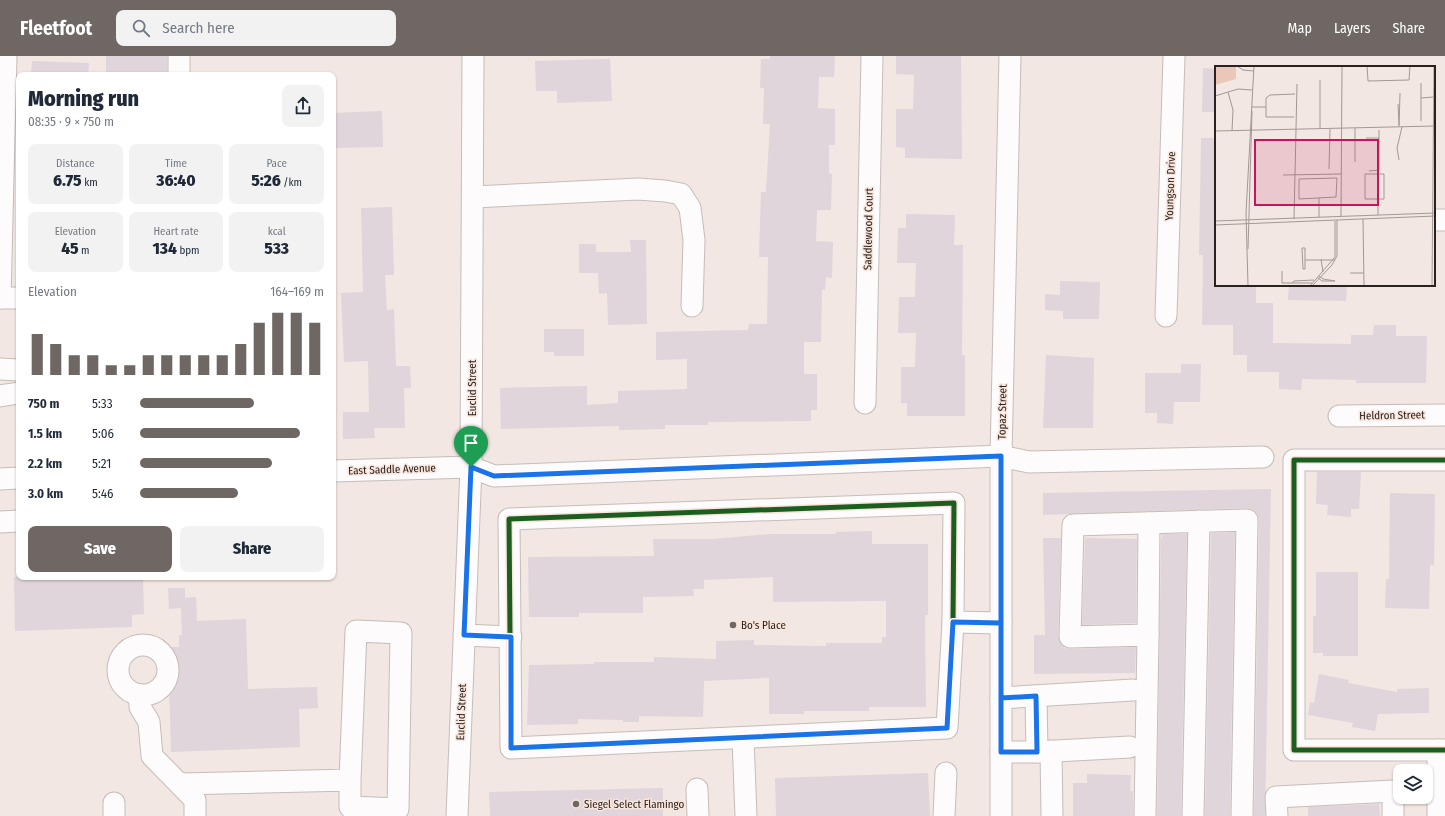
<!DOCTYPE html>
<html lang="en">
<head>
<meta charset="utf-8">
<style>
	:root { --surface:#fff; --page:#f2f2f3; --text:#1f2937; --muted:#747a83; --accent:#6f6763 }
	body { margin:0; font-family:"Fira Sans Condensed",sans-serif; background:var(--page); color:var(--text); height:100vh; display:flex; flex-direction:column; font-size:15px; white-space:nowrap }
	* { box-sizing:border-box; margin:0 }
	p { font-size:13px; color:var(--muted) }
	.icon { flex:none; width:22px; height:22px; fill:none; stroke:currentColor; stroke-width:2; stroke-linecap:round; stroke-linejoin:round }
	.map { position:relative; flex:1; overflow:hidden }
	.drawer { position:absolute; left:16px; top:16px; width:320px; height:508px; display:flex; flex-direction:column; background:var(--surface); border-radius:8px; box-shadow:0 1px 3px #0004 }
	.drawer>* { flex:none }
	.controls { position:absolute; left:1393px; top:708px; display:grid; gap:8px }
	.controls a { display:grid; place-items:center; width:40px; height:40px; border-radius:8px; background:var(--surface); box-shadow:0 1px 3px #0004; font-size:20px }
	.pin { position:absolute; display:grid; place-items:center; width:34px; height:34px; color:#fff; margin:-41px -17px; border-radius:50% 50% 50% 0; rotate:-45deg; box-shadow:0 0 4px #0007 }
	.pin .icon { rotate:45deg }
	.round { display:grid; place-items:center; flex:none; width:42px; height:42px; border-radius:8px; background:var(--page) }
	.head { display:flex; align-items:center; justify-content:space-between; height:68px; padding:0 12px }
	h1 { font-size:22px; font-weight:800; line-height:30px }
	.stats { display:grid; grid-template-columns:repeat(3,1fr); gap:6px; height:68px; padding:4px 12px }
	.stats div { display:grid; align-content:center; border-radius:8px; background:var(--page); text-align:center }
	.stats b { font-size:17px; font-weight:800 }
	.stats small { font-size:11px; font-weight:400 }
	.stats p { font-size:11px }
	.chart { height:112px; padding:8px 12px }
	.chart p { display:flex; justify-content:space-between }
	.chart svg { width:100%; height:72px; margin-top:4px; stroke:var(--accent); stroke-width:6 }
	.button { display:flex; gap:8px; margin-top:auto; padding:8px 12px }
	.button a { flex:1; height:46px; border-radius:8px; background:var(--accent); color:#fff; font-size:16px; font-weight:800; line-height:46px; text-align:center }
	.button a+a { background:var(--page); color:var(--text) }
	ul { padding:0 12px; list-style:none; font-size:13px }
	li { display:grid; grid-template-columns:64px 48px 1fr; align-items:center; height:30px }
	li i { height:10px; border-radius:5px; background:var(--accent) }
	header { display:flex; align-items:center; gap:24px; box-sizing:border-box; height:56px; padding:0 20px; background:var(--accent); color:#fff }
	header strong { font-size:19px }
	nav { display:flex; gap:22px; margin-inline-start:auto; font-size:14px }
	.search { width:280px; height:36px; background:var(--page); display:flex; align-items:center; gap:10px; box-sizing:border-box; padding:0 14px; border-radius:8px; color:var(--muted); font-size:15px }
	.map>svg:first-child { display:block }
	.building { fill:#e0d5db }
	.lines { fill:none; stroke-linecap:round; stroke-linejoin:round }
	.minor-casing { stroke:#c5bdb9; stroke-width:23 }
	.minor { stroke:#fdfbfb; stroke-width:21 }
	.cycleway-casing { stroke:#f9e5db; stroke-width:8 }
	.cycleway { stroke:#1b5e20; stroke-width:5 }
	.route-casing { stroke:#fff; stroke-width:8 }
	.route { stroke:#1a73e8; stroke-width:5 }
	.poi-dot { fill:#6f6763; stroke:#f9e5db; stroke-width:1.5 }
	.labels { text-anchor:middle; stroke-width:3; stroke-linejoin:round; paint-order:stroke }
	.street-label { font-size:11px; fill:#29221e; stroke:#f9e5db }
	.poi-label { font-size:11px; fill:#29221e; stroke:#f9e5db; text-anchor:start }
	.inset-road { fill:none; stroke:#a29894; stroke-width:1 }
	.view { fill:#c2185b; fill-opacity:0.15; stroke:#c2185b; stroke-width:2 }
	.inset-edge { fill:none; stroke:#29221e; stroke-width:2 }
</style>
</head>
<body>
<header>
<strong>Fleetfoot</strong>
<div class="search"><svg class="icon" aria-label="search" viewBox="0 0 24 24"><circle cx="10" cy="10" r="6"/><path d="M15 15l6 6"/></svg>Search here</div>
<nav><a>Map</a><a>Layers</a><a>Share</a></nav>
</header>
<div class="map">
<svg width="1445" height="760" viewBox="0 0 1445 760">
	<rect width="100%" height="100%" fill="#f2e7e2"/>
	<g class="building">
		<rect x="106" y="0" width="61" height="19"/>
		<polygon points="770,0 835,0 834,21 819,21 818,52 835,53 835,89 829,89 829,117 832,118 831,154 817,154 816,185 833,186 832,222 826,221 825,234 822,234 821,286 804,286 804,318 817,318 817,354 811,354 811,365 708,366 708,369 665,369 665,373 619,374 619,370 501,373 500,332 587,330 587,349 618,347 618,335 687,333 687,303 656,304 656,276 748,274 749,268 767,268 768,201 759,201 761,136 766,136 770,68 763,68 764,32 760,32 761,3 770,3"/>
		<polygon points="896,0 961,0 962,103 905,102 905,92 896,91 896,53 913,53 914,19 896,18"/>
		<polygon points="610,3 612,45 557,47 557,35 536,35 535,5"/>
		<polygon points="32,5 89,7 88,19 31,19"/>
		<polygon points="1203,12 1216,13 1216,56 1202,56"/>
		<polygon points="382,55 383,91 333,92 333,57"/>
		<polygon points="1201,82 1216,82 1216,229 1256,229 1256,247 1273,247 1273,287 1351,288 1351,279 1373,279 1374,269 1396,269 1396,280 1427,280 1426,327 1356,327 1356,324 1302,323 1301,334 1279,333 1279,316 1247,316 1247,299 1233,299 1233,269 1202,269 1203,199 1199,199"/>
		<polygon points="392,151 394,219 385,219 387,254 394,253 396,310 410,310 411,332 404,332 405,372 374,372 375,382 343,383 343,356 369,356 368,305 344,306 341,237 363,236 361,152"/>
		<polygon points="906,158 955,159 954,189 963,189 962,299 965,299 965,360 907,360 907,347 901,347 901,311 915,311 916,277 898,277 899,241 915,241 916,207 897,207 898,172 906,172"/>
		<polygon points="630,184 646,184 647,268 608,269 607,237 599,238 598,217 579,217 579,188 596,188 596,196 631,196"/>
		<polygon points="1060,225 1100,226 1099,263 1063,263 1063,255 1045,254 1045,238 1060,239"/>
		<polygon points="1289,229 1347,229 1346,245 1288,244"/>
		<polygon points="544,273 584,273 584,300 554,300 554,296 544,296"/>
		<polygon points="1046,299 1094,302 1093,372 1043,372"/>
		<polygon points="1181,308 1201,308 1200,346 1174,346 1173,368 1157,367 1157,357 1145,357 1145,317 1181,317"/>
		<polygon points="1317,416 1361,416 1359,453 1351,453 1351,461 1327,459 1328,449 1316,448"/>
		<polygon points="1271,433 1265,760 1254,760 1259,464 1257,458 1252,453 1247,452 1043,459 1043,437"/>
		<polygon points="1390,437 1435,438 1434,509 1430,509 1429,553 1385,552 1386,523 1389,523"/>
		<polygon points="872,475 872,488 928,488 928,559 925,559 926,651 869,651 869,655 804,655 804,658 769,658 769,622 704,625 703,661 639,660 639,666 623,666 623,664 578,663 578,668 527,669 529,609 594,608 594,606 654,606 654,601 716,603 716,585 754,584 754,589 826,590 826,587 882,587 882,581 886,581 886,545 773,546 773,521 704,524 704,533 693,533 694,540 643,541 643,557 579,557 579,561 529,561 528,501 654,500 653,483 713,483 771,478 836,478 836,476"/>
		<polygon points="1235,476 1230,760 1205,760 1211,477"/>
		<polygon points="1162,478 1187,478 1181,760 1157,760 1161,483 1162,483"/>
		<polygon points="1043,482 1061,482 1058,581 1060,587 1064,592 1070,593 1136,591 1135,617 1034,618 1034,579 1045,579"/>
		<polygon points="1085,482 1137,483 1136,567 1082,569"/>
		<polygon points="1316,516 1358,516 1358,600 1323,600 1323,597 1313,597 1313,560 1316,560"/>
		<polygon points="14,521 143,521 144,558 132,559 132,571 15,575"/>
		<polygon points="168,532 185,532 185,542 196,541 197,565 246,563 248,633 317,631 318,652 299,653 300,691 171,696 168,591 179,591 179,579 182,579 181,552 169,553"/>
		<polygon points="1319,618 1349,624 1348,627 1397,636 1397,633 1429,632 1429,657 1378,658 1375,675 1352,671 1353,667 1308,659 1310,646 1314,647"/>
		<polygon points="928,717 930,760 776,760 775,722"/>
		<polygon points="1087,718 1131,719 1130,735 1133,735 1133,760 1073,760 1073,727 1087,727"/>
		<polygon points="663,732 663,760 490,760 489,736"/>
		<polygon points="1379,748 1380,760 1308,760 1308,751"/>
	</g>
	<g class="lines">
		<g class="minor-casing">
			<g id="minor">
				<polyline points="179,19 179,0"/>
				<polyline points="473,141 638,133 665,135 681,138 690,152 694,184 692,250"/>
				<polyline points="1434,164 1445,164"/>
				<polyline points="0,242 6,0"/>
				<polyline points="0,242 19,242"/>
				<polyline points="1166,260 1174,0"/>
				<polyline points="0,313 19,314"/>
				<polyline points="0,340 19,337"/>
				<polyline points="865,347 872,0"/>
				<polyline points="1339,360 1445,359"/>
				<polyline points="1445,404 1294,404 1294,694 1445,694"/>
				<polyline points="333,415 471,411 494,420 1001,400 1029,406 1263,401"/>
				<polyline points="0,423 19,422"/>
				<polygon points="954,447 953,566 947,672 511,692 509,463"/>
				<polyline points="0,466 19,465"/>
				<polyline points="953,566 1001,567"/>
				<polyline points="464,579 511,581"/>
				<polyline points="1148,579 1149,467"/>
				<circle cx="143" cy="614" r="25"/>
				<polyline points="140,639 140,651 149,666 152,700 195,744 195,760"/>
				<polyline points="1036,640 1037,696 1130,691"/>
				<polyline points="1001,642 1133,634"/>
				<polyline points="743,682 746,760"/>
				<polyline points="1051,695 1052,760"/>
				<polyline points="1001,696 1037,696"/>
				<polyline points="180,728 350,724 350,751 398,753 401,577 356,575 350,724"/>
				<polyline points="697,733 698,760"/>
				<polyline points="114,747 114,760"/>
				<polyline points="457,760 471,411 473,0"/>
				<polyline points="944,760 946,717"/>
				<polyline points="1001,760 1001,400 1010,0"/>
				<polyline points="1145,760 1148,579 1070,581 1073,469 1247,464 1242,760"/>
				<polyline points="1193,760 1199,465"/>
				<polyline points="1277,760 1276,741 1393,735 1393,760"/>
				<polyline points="1438,760 1438,694"/>
			</g>
		</g>
		<use href="#minor" class="minor"/>
		<g class="cycleway-casing">
			<g id="cycleway">
				<polyline points="1445,404 1294,404 1294,694 1445,694"/>
				<polygon points="954,447 953,566 947,672 511,692 509,463"/>
			</g>
		</g>
		<use href="#cycleway" class="cycleway"/>
	</g>
	<g class="lines">
		<g class="route-casing">
			<path id="route" d="M471 411 464 579 511 581V692L947 672 953 566 1001 567V696H1037L1036 640 1001 642C1001 561 1001 481 1001 400L494 420 471 411"/>
		</g>
		<use href="#route" class="route"/>
	</g>
	<g class="poi-dot">
		<circle cx="733" cy="569" r="4"/>
		<circle cx="576" cy="748" r="4"/>
	</g>
	<g class="labels">
		<g class="street-label">
			<text transform="translate(1170 130) rotate(-88)" y="4">Youngson Drive</text>
			<text transform="translate(868 173) rotate(-89)" y="4">Saddlewood Court</text>
			<text transform="translate(472 332) rotate(-90)" y="4">Euclid Street</text>
			<text transform="translate(1002 356) rotate(-89)" y="4">Topaz Street</text>
			<text transform="translate(1392 359) rotate(-1)" y="4">Heldron Street</text>
			<text transform="translate(392 413) rotate(-2)" y="4">East Saddle Avenue</text>
			<text transform="translate(461 656) rotate(-88)" y="4">Euclid Street</text>
		</g>
		<g class="poi-label">
			<text x="741" y="573">Bo's Place</text>
			<text x="584" y="752">Siegel Select Flamingo</text>
		</g>
	</g>
	<g transform="translate(1215 10)">
		<rect width="220" height="220" fill="#f2e7e2"/>
		<path d="M0 0H21V13L0 19Z" fill="#eac7b6"/>
		<path class="inset-road" d="M22 0 28 4 39 5M152 0 153 15 194 14 195 0M13 26 18 44 17 65M0 30 23 23 37 24M206 32 218 31M183 38 184 59M37 41H51M79 51H51V32L55 29 80 28M206 55V17M184 61 185 27M105 63V14M0 65 220 60M151 72H164M184 94 182 82 187 61M140 96V62M114 103 115 63M154 105 164 104V64M150 108H169V133H150ZM68 109 126 108M122 112 121 131 84 133V113ZM104 132V151M163 149V133M126 150 127 0M79 153 82 18M148 153 149 220M0 155 220 147M0 159 220 150M87 182H90V203H88ZM33 183 37 45M106 193 108 206M90 194H120M67 205V217H97M135 207H149M102 211 107 215H120L108 213 104 210M77 217 79 215 99 214M33 220 31 147 39 0M95 220 120 191V155M97 220 117 199 122 190V154M217 220 219 0"/>
		<path class="view" d="M40 74H163V139H40Z"/>
		<rect width="220" height="220" class="inset-edge"/>
	</g>
</svg>
<div class="controls">
<a><svg class="icon" aria-label="layers" viewBox="0 0 24 24"><path d="M12 4l9 5-9 5-9-5zM3 14l9 5 9-5"/></svg></a>
</div>
<div class="pin" style="left:471px;top:411px;background:#1e9e55"><svg class="icon" aria-label="arrive" viewBox="0 0 24 24"><path d="M6 21V4h12l-3 4 3 4H6"/></svg></div>
<section class="drawer">
<div class="head"><div><h1>Morning run</h1><p>08:35 · 9 × 750 m</p></div><a class="round"><svg class="icon" aria-label="share" viewBox="0 0 24 24"><path d="M12 15V3M7 8l5-5 5 5M5 13v7h14v-7"/></svg></a></div>
<div class="stats">
<div><p>Distance</p><b>6.75<small> km</small></b></div>
<div><p>Time</p><b>36:40</b></div>
<div><p>Pace</p><b>5:26<small> /km</small></b></div>
</div>
<div class="stats">
<div><p>Elevation</p><b>45<small> m</small></b></div>
<div><p>Heart rate</p><b>134<small> bpm</small></b></div>
<div><p>kcal</p><b>533</b></div>
</div>
<div class="chart"><p><span>Elevation</span>164–169 m</p>
<svg viewBox="0 0 160 44" preserveAspectRatio="none"><path d="M5 44V19M15 44V25M25 44V32M35 44V32M45 44V38M55 44V38M65 44V32M75 44V32M85 44V32M95 44V32M105 44V32M115 44V25M125 44V12M135 44V6M145 44V6M155 44V12"/></svg>
</div>
<ul>
<li><b>750 m</b>5:33<i style="width:62%"></i></li>
<li><b>1.5 km</b>5:06<i style="width:87%"></i></li>
<li><b>2.2 km</b>5:21<i style="width:72%"></i></li>
<li><b>3.0 km</b>5:46<i style="width:53%"></i></li>
</ul>
<div class="button"><a>Save</a><a>Share</a></div>
</section>
</div>
</body>
</html>
